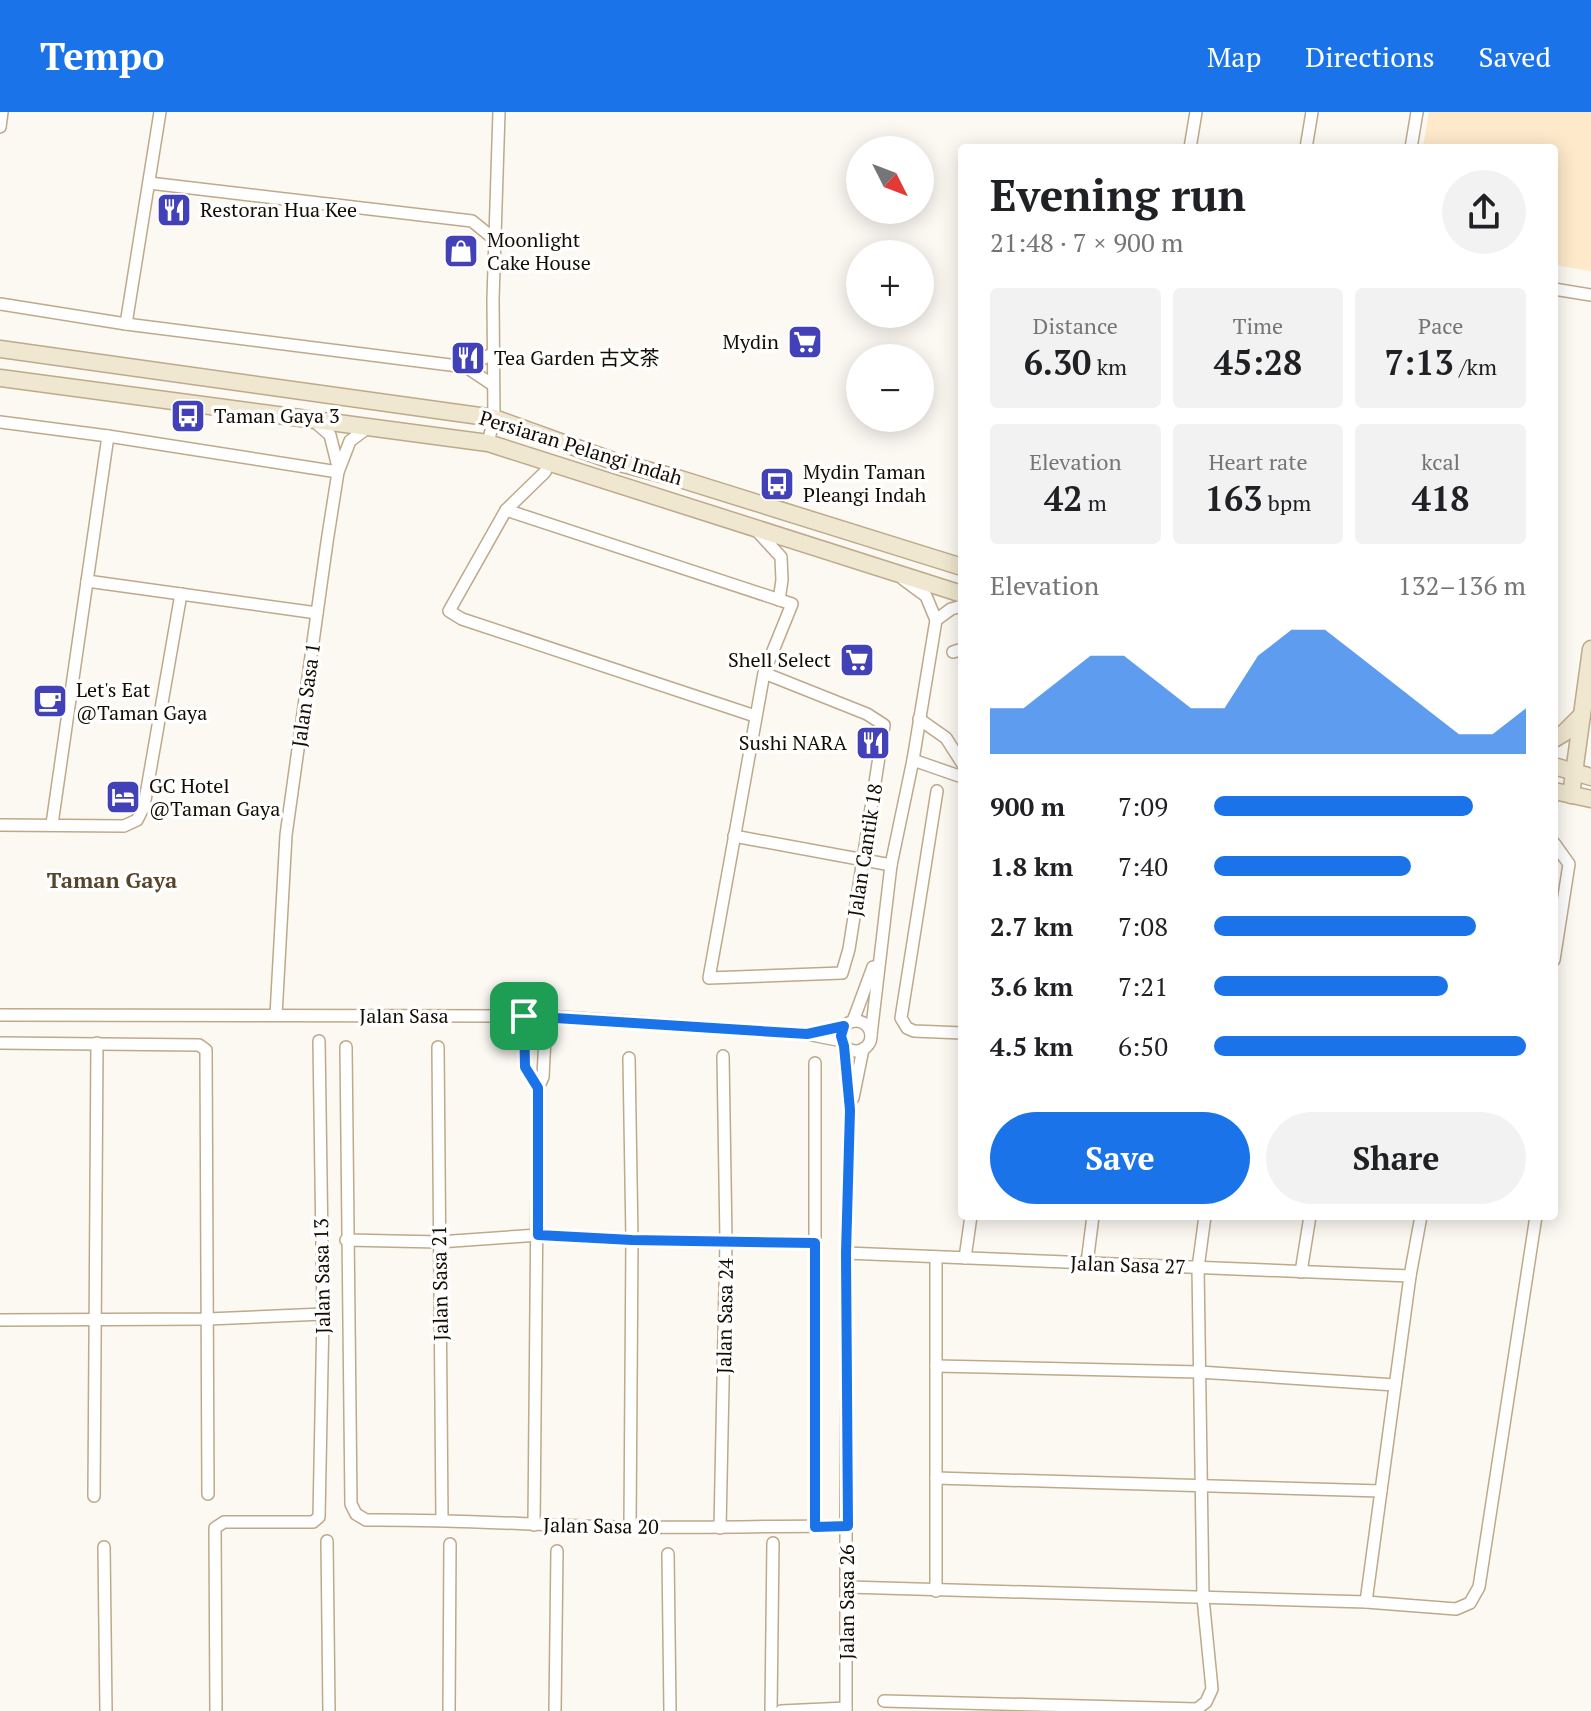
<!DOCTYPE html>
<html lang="en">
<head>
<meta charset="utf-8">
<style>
	:root { --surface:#fff; --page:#f2f2f2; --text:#202124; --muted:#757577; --accent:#1a73e8 }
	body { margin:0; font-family:"PT Serif","Noto Sans SC",serif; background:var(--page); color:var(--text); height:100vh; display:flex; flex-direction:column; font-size:30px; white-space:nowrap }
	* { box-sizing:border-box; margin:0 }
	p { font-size:26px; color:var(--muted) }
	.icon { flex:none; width:44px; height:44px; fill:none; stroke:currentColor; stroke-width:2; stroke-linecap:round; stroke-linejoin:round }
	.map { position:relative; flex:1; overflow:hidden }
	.side { position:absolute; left:958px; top:32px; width:600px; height:1076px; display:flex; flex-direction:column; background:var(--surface); border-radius:8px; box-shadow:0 4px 20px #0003 }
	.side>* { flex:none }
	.needle { width:52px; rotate:132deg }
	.controls { position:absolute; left:846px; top:24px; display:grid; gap:16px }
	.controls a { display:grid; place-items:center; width:88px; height:88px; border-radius:50%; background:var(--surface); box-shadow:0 4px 20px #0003; font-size:40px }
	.pin { position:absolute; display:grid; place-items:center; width:68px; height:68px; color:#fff; margin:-34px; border-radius:16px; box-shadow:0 4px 12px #0006 }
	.round { display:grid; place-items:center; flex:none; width:84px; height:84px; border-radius:42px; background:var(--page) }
	.overview { display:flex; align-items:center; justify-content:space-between; height:136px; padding:0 32px }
	h1 { font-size:44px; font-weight:700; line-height:60px }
	.stats { display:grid; grid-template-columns:repeat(3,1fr); gap:12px; height:136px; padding:8px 32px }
	.stats div { display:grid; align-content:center; border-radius:8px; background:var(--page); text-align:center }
	.stats b { font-size:34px; font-weight:700 }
	.stats small { font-size:22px; font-weight:400 }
	.stats p { font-size:22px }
	.chart { height:224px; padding:16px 32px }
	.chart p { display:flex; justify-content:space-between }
	.chart svg { width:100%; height:144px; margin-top:8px; fill:var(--accent); opacity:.7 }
	.action { display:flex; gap:16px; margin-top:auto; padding:16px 32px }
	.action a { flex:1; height:92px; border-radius:48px; background:var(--accent); color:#fff; font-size:32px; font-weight:700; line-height:92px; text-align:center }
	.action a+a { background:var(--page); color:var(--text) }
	ul { padding:0 32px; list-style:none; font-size:26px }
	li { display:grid; grid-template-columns:128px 96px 1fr; align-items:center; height:60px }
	li i { height:20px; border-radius:10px; background:var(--accent) }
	header { display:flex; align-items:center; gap:48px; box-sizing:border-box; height:112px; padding:0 40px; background:var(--accent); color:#fff }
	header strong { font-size:38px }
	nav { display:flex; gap:44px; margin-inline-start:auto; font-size:28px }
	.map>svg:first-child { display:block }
	.built { fill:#fee9ca }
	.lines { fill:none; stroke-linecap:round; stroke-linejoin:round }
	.street-casing { stroke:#bea98b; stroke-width:14 }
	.secondary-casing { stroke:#bea98b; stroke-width:19 }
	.street { stroke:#fff; stroke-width:11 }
	.secondary { stroke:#efe7cf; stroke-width:16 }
	.route-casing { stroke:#fff; stroke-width:16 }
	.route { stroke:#1a73e8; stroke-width:10 }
	.labels { text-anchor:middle; stroke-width:7; stroke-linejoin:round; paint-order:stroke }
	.poi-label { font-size:20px; fill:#140d03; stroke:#fff; text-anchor:start }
	.street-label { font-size:20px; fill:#140d03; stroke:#fff }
	.neighbourhood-label { font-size:22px; font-weight:bold; fill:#57452a; stroke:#fff }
</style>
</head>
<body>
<header>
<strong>Tempo</strong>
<nav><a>Map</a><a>Directions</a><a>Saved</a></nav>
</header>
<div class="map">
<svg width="1591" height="1599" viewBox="0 0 1591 1599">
	<rect width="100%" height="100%" fill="#fcf8f2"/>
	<polygon class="built" points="1429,0 1591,0 1591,159 1554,153 1554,36 1423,36"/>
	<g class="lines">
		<g class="street-casing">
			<g id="street">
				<polyline points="0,15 2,0"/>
				<polyline points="1190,36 1196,0"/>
				<polyline points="1306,36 1312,0"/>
				<polyline points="1411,36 1417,0"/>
				<polyline points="149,71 472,109 494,127"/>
				<polyline points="1554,177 1591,183"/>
				<polyline points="0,192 126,212 466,255 493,273"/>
				<polyline points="126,212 160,0"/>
				<polyline points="466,255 492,242"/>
				<polyline points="314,309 330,323 338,355"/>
				<polyline points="0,310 108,324 338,360"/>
				<polyline points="488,331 494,306 493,187 499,0"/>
				<polyline points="549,350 545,360 506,398 449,499 462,507 755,604"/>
				<polyline points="506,398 792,492 764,561 709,866 842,861 849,837 884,613 867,602 764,561"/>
				<polyline points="757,419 781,445 782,468 779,488"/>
				<polyline points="87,469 317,501"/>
				<polyline points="936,508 951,497 962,494"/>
				<polyline points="953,540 962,537"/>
				<polyline points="919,607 946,626 962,651"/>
				<polyline points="913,648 962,665"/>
				<polyline points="937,679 901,906 907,916 914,919 962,921"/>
				<polyline points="52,712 108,324"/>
				<polyline points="0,713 124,714 137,708 144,694 181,482"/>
				<polyline points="734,724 891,753"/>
				<polyline points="1554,731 1569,752 1554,848"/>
				<polyline points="0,903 546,904 807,922 842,929"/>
				<polyline points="276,903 286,723 327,430 338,360 350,329 366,317"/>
				<polyline points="524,904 525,955 538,976"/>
				<polyline points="853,909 873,855"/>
				<circle cx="856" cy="924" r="15"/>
				<polyline points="871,923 891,753 913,648 936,508 926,484 903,467"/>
				<polyline points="0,931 199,933 206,938 208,1382"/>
				<polyline points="844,934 850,998 846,1141 846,1599"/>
				<path d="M346 935 351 1392 356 1402 366 1408C449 1407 532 1413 616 1415 693 1416 770 1414 848 1414"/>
				<polyline points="438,935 442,1407"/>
				<polyline points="629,946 632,1128 630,1415"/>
				<polyline points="853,986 863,937"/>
				<polyline points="346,1128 439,1130 538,1123 632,1128 815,1131"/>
				<polyline points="846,1141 1410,1164"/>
				<polyline points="965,1146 971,1104"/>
				<polyline points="1087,1151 1093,1104"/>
				<polyline points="1301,1160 1310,1104"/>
				<polyline points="0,1208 208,1207 323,1202"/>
				<polyline points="936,1254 1199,1260 1395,1273"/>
				<polyline points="936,1366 1381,1379"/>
				<polyline points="94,1384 97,931"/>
				<polyline points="534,1413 538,976 543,965 546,904"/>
				<polyline points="815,1415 815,951"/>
				<polyline points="720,1416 726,1128 723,944"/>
				<polyline points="327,1429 329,1599"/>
				<polyline points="104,1435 106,1599"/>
				<polyline points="668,1442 670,1599"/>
				<polyline points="848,1475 1366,1490 1456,1497 1470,1491 1479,1475 1536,1104"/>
				<polyline points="936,1479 936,1145"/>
				<polyline points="1366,1490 1410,1164 1421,1104"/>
				<polyline points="884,1589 1197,1597 1206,1590 1212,1577 1203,1486 1198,1156 1205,1104"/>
				<polyline points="216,1599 215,1416 224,1410 313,1410 319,1405 323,1202 319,929"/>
				<polyline points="449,1599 450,1432"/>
				<polyline points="555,1599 557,1439"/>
				<polyline points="771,1599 773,1431"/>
				<polyline points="781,1599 846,1596"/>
			</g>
		</g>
		<g class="secondary-casing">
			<g id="secondary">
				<polyline points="0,237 494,306 616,350 677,366 962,455"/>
				<polyline points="0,266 488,331 962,482"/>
				<polyline points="1554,627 1564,621 1582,603"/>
				<polyline points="1554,654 1591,665"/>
				<polyline points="1554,679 1591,687"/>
				<polyline points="1571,683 1591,537"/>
			</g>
		</g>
		<use href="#street" class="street"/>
		<use href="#secondary" class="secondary"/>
	</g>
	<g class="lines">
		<g class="route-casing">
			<polygon id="route" points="524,904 807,922 844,914 841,924 844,934 850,998 846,1141 848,1414 815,1415 815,1131 632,1128 538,1123 538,976 525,955"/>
		</g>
		<use href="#route" class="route"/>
	</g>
	<defs>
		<g id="restaurant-square" transform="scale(1.8)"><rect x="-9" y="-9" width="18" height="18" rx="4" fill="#4241b7" stroke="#fff"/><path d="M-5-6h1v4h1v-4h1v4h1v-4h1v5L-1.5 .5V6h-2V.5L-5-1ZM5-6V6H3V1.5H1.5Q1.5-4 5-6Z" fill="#fff"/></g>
		<g id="shop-square" transform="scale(1.8)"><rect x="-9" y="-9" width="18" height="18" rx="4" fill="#4241b7" stroke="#fff"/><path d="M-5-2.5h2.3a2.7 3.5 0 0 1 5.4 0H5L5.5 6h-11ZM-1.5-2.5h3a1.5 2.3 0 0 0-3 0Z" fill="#fff"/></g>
		<g id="supermarket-square" transform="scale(1.8)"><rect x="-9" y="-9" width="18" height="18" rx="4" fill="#4241b7" stroke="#fff"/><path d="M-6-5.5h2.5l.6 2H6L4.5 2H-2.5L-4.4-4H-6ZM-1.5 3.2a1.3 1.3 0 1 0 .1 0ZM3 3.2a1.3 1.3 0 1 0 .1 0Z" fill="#fff"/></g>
		<g id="bus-square" transform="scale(1.8)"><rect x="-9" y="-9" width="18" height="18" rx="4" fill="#4241b7" stroke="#fff"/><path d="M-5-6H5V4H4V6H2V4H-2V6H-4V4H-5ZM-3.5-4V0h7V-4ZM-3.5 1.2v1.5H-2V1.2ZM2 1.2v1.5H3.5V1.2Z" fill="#fff"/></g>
		<g id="cafe-square" transform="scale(1.8)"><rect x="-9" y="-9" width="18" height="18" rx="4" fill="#4241b7" stroke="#fff"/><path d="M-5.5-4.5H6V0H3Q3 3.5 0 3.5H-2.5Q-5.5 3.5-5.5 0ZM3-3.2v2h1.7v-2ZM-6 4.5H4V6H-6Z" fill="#fff"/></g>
		<g id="hotel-square" transform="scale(1.8)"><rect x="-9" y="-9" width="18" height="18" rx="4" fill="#4241b7" stroke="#fff"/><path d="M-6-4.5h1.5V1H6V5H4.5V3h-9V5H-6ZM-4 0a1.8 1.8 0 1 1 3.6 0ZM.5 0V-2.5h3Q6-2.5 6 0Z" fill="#fff"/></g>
	</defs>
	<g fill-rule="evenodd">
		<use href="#restaurant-square" x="174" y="98"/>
		<use href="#shop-square" x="461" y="139"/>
		<use href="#supermarket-square" x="805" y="230"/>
		<use href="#restaurant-square" x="468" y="246"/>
		<use href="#bus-square" x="188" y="304"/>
		<use href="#bus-square" x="777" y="372"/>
		<use href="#supermarket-square" x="857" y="548"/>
		<use href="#cafe-square" x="50" y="589"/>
		<use href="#restaurant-square" x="873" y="631"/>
		<use href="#hotel-square" x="123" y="685"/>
	</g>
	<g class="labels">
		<g class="poi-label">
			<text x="200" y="105">Restoran Hua Kee</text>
			<text x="487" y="135">Moonlight<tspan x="487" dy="23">Cake House</tspan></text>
			<text x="779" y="237" text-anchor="end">Mydin</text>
			<text x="494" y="253">Tea Garden 古文茶</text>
			<text x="214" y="311">Taman Gaya 3</text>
			<text x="803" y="367">Mydin Taman<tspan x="803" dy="23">Pleangi Indah</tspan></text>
			<text x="831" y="555" text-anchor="end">Shell Select</text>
			<text x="76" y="585">Let's Eat<tspan x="76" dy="23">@Taman Gaya</tspan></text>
			<text x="847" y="638" text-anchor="end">Sushi NARA</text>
			<text x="149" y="681">GC Hotel<tspan x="149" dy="23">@Taman Gaya</tspan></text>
		</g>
		<g class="street-label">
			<text transform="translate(581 336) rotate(17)" y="7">Persiaran Pelangi Indah</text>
			<text transform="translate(306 583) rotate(-82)" y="7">Jalan Sasa 1</text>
			<text transform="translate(865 738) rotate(-81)" y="7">Jalan Cantik 18</text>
			<text x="404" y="911">Jalan Sasa</text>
			<text transform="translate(1128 1153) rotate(2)" y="7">Jalan Sasa 27</text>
			<text transform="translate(322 1164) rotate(-91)" y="7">Jalan Sasa 13</text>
			<text transform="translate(440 1171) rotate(-91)" y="7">Jalan Sasa 21</text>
			<text transform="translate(725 1204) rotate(-89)" y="7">Jalan Sasa 24</text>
			<text transform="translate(601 1414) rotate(1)" y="7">Jalan Sasa 20</text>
			<text transform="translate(847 1490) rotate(-90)" y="7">Jalan Sasa 26</text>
		</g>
		<g class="neighbourhood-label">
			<text x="112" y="776">Taman Gaya</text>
		</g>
	</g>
</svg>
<div class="controls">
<a><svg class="needle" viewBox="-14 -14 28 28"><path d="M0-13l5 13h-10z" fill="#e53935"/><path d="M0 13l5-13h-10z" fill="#757577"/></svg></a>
<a>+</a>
<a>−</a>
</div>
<div class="pin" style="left:524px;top:904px;background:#1e9e55"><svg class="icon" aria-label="arrive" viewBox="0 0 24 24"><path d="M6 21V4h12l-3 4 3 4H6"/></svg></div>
<section class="side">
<div class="overview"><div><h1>Evening run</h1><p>21:48 · 7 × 900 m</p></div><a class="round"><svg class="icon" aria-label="share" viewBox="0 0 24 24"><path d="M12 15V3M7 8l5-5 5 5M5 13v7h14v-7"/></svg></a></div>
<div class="stats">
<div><p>Distance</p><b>6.30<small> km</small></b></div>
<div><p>Time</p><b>45:28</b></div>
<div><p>Pace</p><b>7:13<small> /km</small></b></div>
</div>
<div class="stats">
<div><p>Elevation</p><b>42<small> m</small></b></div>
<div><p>Heart rate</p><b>163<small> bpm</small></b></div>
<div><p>kcal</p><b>418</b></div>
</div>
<div class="chart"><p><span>Elevation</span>132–136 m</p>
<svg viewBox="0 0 160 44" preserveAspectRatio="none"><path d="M0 44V30L10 30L20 22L30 14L40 14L50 22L60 30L70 30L80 14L90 6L100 6L110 14L120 22L130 30L140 38L150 38L160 30V44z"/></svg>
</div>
<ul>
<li><b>900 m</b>7:09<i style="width:83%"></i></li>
<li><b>1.8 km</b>7:40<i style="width:63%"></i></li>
<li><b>2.7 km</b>7:08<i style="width:84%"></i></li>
<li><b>3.6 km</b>7:21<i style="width:75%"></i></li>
<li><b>4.5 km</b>6:50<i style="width:100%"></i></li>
</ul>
<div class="action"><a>Save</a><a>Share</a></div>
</section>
</div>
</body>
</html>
